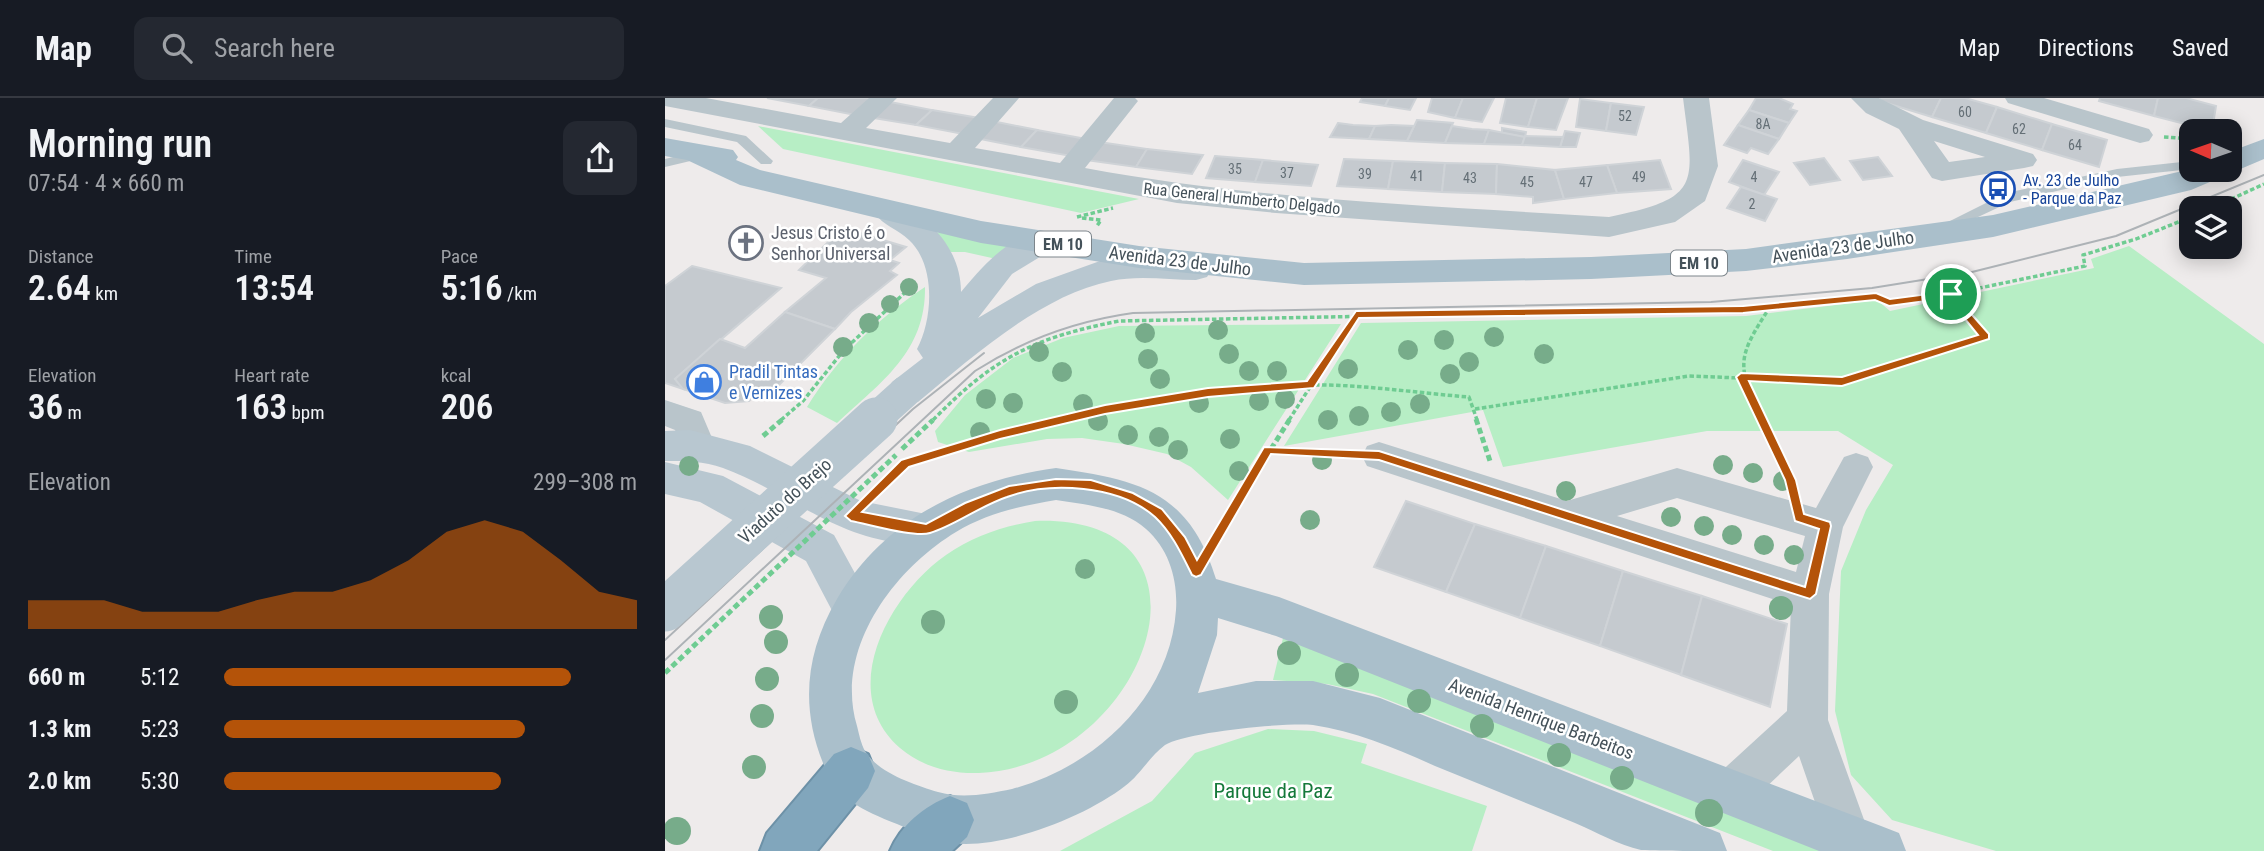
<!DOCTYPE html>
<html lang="en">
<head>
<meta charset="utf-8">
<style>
	:root { --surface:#171b24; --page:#242831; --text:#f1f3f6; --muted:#9ea1a6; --line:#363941; --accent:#b45309 }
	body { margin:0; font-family:"Roboto Condensed",sans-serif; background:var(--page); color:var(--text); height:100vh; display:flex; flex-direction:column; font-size:26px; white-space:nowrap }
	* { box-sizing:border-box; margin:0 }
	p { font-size:23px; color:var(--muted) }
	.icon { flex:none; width:38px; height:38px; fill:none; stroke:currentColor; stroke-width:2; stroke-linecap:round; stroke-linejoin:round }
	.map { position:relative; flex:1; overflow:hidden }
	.side { display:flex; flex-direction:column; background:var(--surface); width:665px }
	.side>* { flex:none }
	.needle { width:46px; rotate:272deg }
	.tools { position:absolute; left:1514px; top:21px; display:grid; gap:14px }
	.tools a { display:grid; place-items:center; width:63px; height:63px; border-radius:14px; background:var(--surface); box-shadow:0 4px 18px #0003; font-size:35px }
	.pin { position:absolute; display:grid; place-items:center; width:60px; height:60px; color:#fff; margin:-30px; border:4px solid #fff; border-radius:50%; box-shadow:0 2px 7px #0007 }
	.round { display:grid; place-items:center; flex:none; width:74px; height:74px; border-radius:14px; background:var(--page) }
	.overview { display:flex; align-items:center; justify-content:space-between; height:119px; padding:0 28px }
	h1 { font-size:38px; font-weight:600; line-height:52px }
	.figures { display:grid; grid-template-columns:repeat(3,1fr); gap:10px; height:119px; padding:7px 28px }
	.figures div { display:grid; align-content:center }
	.figures b { font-size:35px; font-weight:600 }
	.figures small { font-size:19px; font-weight:400 }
	.figures p { font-size:19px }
	.chart { height:196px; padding:14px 28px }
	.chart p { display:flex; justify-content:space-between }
	.chart svg { width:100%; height:126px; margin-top:7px; fill:var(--accent); opacity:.7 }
	ul { padding:0 28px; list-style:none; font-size:23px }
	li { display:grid; grid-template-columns:112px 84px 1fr; align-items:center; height:52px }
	li i { height:18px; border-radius:9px; background:var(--accent) }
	header { display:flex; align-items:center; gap:42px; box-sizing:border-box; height:98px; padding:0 35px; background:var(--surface); border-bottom:2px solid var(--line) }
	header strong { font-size:33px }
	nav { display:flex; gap:38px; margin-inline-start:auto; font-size:24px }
	.search { width:490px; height:63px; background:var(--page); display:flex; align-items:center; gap:18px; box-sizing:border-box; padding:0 24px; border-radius:14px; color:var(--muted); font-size:26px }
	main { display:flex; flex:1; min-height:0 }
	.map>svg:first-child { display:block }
	.green { fill:#b7eec5 }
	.building { fill:#c5cacf; stroke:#cfd3d7; stroke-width:2 }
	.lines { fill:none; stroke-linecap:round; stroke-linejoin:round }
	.highway-casing { stroke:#6d91a7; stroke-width:4 }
	.path-far1 { stroke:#6fcc92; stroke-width:3.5; stroke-dasharray:4.5 2.5; stroke-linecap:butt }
	.path { stroke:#6fcc92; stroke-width:5; stroke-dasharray:6 3.5; stroke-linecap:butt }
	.lane { fill:#b9c5cb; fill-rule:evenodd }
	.street { fill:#b9c5cb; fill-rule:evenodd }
	.secondary { fill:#b8c7d0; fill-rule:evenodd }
	.primary { fill:#aabfcb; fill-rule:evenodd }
	.highway { fill:#81a6bc; fill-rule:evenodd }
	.tram { stroke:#adb2b6; stroke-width:2 }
	.path-bridge { stroke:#6fcc92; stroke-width:5; stroke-dasharray:6 3.5; stroke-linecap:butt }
	.secondary-bridge-far1 { stroke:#b8c7d0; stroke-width:32 }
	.secondary-bridge { stroke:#b8c7d0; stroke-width:43 }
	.tree { fill:#77ac8a }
	.route { fill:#b45309; stroke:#fff; stroke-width:2; fill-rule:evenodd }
	.labels { text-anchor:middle; stroke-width:5; stroke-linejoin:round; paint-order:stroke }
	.number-label { font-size:14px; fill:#646f76 }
	.far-transit-label { font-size:16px; fill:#164399; stroke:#fff; text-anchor:start }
	.far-street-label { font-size:16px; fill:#445159; stroke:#fff }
	.shield { fill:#fff; stroke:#7c858b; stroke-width:2 }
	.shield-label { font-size:16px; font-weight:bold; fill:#445159 }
	.worship-label { font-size:18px; fill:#5b616d; stroke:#fff; text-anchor:start }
	.street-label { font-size:18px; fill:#445159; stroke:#fff }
	.shop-label { font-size:18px; fill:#366cbe; stroke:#fff; text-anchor:start }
	.near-park-label { font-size:21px; fill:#15793a; stroke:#fff }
</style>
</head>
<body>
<header>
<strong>Map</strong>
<div class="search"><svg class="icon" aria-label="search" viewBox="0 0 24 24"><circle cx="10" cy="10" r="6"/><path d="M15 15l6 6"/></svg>Search here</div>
<nav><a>Map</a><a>Directions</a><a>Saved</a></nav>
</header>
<main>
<section class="side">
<div class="overview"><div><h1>Morning run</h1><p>07:54 · 4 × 660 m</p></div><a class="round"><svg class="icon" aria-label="share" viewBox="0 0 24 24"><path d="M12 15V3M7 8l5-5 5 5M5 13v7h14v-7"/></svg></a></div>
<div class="figures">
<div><p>Distance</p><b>2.64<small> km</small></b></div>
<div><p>Time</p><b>13:54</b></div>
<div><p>Pace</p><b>5:16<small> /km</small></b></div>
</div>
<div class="figures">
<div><p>Elevation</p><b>36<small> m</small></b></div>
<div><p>Heart rate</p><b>163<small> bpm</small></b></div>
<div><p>kcal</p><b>206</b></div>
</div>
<div class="chart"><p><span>Elevation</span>299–308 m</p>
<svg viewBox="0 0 160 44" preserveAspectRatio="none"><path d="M0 44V34L10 34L20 34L30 38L40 38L50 38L60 34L70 31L80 31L90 27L100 20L110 10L120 6L130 10L140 20L150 31L160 34V44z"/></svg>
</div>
<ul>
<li><b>660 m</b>5:12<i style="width:84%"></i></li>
<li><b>1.3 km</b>5:23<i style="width:73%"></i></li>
<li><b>2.0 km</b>5:30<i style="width:67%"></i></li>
</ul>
</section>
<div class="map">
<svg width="1599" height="753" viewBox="0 0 1599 753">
	<rect width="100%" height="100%" fill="#eeebeb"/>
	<g class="green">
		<polygon points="93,28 474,101 416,115 118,51"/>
		<polygon points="269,134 352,144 336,162 300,154 286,154"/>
		<polygon points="1464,148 1599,246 1599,753 1331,753 1227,722 1186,677 1170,613 1176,473 1201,412 1228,367 1173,333 1042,333 838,369 818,312 619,348 696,225 1081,218 1212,202 1225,213 1429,170 1426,161"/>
		<path d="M260 189C261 254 216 284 172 325L142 309C173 259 212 221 260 189Z"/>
		<polygon points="676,226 563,402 526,369 502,356 459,346 417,340 382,341 304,354 273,344 270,333 300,297 348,260 398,240 454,228"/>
		<path d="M370 423C572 416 481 668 314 675 286 676 257 669 235 650 170 593 225 496 281 457 308 438 338 428 370 423Z"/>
		<polygon points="618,540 1176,753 1108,753 708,596 662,586 608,582"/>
		<polygon points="603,631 649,633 702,646 696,665 822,708 807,753 395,753 487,703 530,655"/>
	</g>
	<g class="building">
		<polygon points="102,0 153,0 144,8"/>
		<polygon points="153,0 208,0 190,17 144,8"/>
		<polygon points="697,0 724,0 720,8 695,4"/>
		<polygon points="724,0 751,0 745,12 720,8"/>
		<polygon points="798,0 790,20 763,14 767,0"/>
		<polygon points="798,0 829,0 817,24 790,20"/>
		<polygon points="841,0 872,0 863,29 835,25"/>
		<polygon points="872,0 903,0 891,32 863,29"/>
		<polygon points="1091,0 1114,0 1128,6 1125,11 1132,13 1124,25 1084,12"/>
		<polygon points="1216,0 1276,0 1267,19 1215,3"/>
		<polygon points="1276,0 1300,0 1332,9 1321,35 1267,19"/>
		<polygon points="1435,0 1493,0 1489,18 1434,3"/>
		<polygon points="1493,0 1521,0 1551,8 1547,33 1489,18"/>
		<polygon points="915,1 946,5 941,33 911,29"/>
		<polygon points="220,3 267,12 251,27 203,19"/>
		<polygon points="946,5 979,9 971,37 941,33"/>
		<polygon points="1332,9 1387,26 1377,52 1321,35"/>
		<polygon points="267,12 314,20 298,36 251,27"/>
		<polygon points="1084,12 1124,25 1114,41 1073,27"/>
		<polygon points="752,22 788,25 780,45 742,43"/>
		<polygon points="327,23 372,32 356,49 311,40"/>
		<polygon points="673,25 688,27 710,28 704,41 665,39"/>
		<polygon points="1387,26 1442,42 1434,69 1377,52"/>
		<polygon points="726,27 749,28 742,43 704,41 710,28"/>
		<polygon points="1073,27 1114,41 1103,56 1086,50 1082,55 1059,47"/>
		<polygon points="787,28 807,31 824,32 819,46 780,45"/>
		<polygon points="837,30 861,34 860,39 837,35"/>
		<polygon points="372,32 421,41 406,58 356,49"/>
		<polygon points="824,32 860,39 857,47 819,46"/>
		<polygon points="900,33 915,35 911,49 895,49"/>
		<polygon points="860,38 898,39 895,49 857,47"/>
		<polygon points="434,44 482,51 471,69 421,62"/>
		<polygon points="482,51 538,57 527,76 471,69"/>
		<polygon points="550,58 598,62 590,84 541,80"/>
		<polygon points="1213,59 1227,78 1198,82 1185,63"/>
		<polygon points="1159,60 1175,82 1145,87 1129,65"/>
		<polygon points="679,61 728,63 723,91 672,88"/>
		<polygon points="598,62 653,67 646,88 590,84"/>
		<polygon points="995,62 1006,91 952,95 942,67"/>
		<polygon points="1078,62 1114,74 1099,97 1064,84"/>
		<polygon points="728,63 780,65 777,94 723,91"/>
		<polygon points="780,65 832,66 831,96 777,94"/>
		<polygon points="832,66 890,72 899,101 868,105 868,99 831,96"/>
		<polygon points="942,67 952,95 899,101 890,72"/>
		<polygon points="1076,89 1112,101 1100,123 1062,110"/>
		<polygon points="178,130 241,149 225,162 234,165 225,173 232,177 186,214 170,231 120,214 161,180 134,172"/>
		<polygon points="27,168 116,190 10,281 18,291 0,285 0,188"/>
		<polygon points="120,214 170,231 109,292 95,292 84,303 60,305 18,291 10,281 55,241 80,250"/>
		<polygon points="741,403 810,426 781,494 709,469"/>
		<polygon points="810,426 881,448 855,520 781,494"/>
		<polygon points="881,448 958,473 935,548 855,520"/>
		<polygon points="958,473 1037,498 1016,577 935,548"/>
		<polygon points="1037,498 1122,526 1105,609 1016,577"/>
	</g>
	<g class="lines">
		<g class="highway-casing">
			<g id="highway">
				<polygon points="186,649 203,656 210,673 203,690 152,753 95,753 102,735 169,656"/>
				<path d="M285 698 302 705 309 722 302 739 287 753H225C236 727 259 708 285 698Z"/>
			</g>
		</g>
		<g class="path-far1">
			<polyline points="1499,39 1526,41"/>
			<polyline points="1547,110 1599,86"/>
			<polyline points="412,119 448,110"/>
			<polyline points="417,120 436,122 432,128"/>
			<polyline points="810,311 1024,278 1177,284 1320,239 1279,189"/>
			<polyline points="116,322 138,303 179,252 247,188"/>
			<path d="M268 322C330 259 368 240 454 223L1078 211 1211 198 1224 205 1286 196 1420 168 1418 157 1471 141 1526 119"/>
			<path d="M394 322C475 302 560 289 643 287 696 286 751 295 804 299L812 322"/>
			<polyline points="624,322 691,217"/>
			<path d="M1097 322C1072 267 1071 261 1105 209"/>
		</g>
		<g class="path">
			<polyline points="811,321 825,363"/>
			<polyline points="1096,321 1127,388"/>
			<polyline points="98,338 118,321"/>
			<polyline points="603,352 685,356"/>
			<polyline points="215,391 240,365 401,321"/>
			<polyline points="550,439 625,321"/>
		</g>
		<g class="lane">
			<polygon points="0,21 81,38 108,63 106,66 96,66 72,44 0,29"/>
			<polygon points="33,53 38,54 38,60 0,69 0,61"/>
			<polygon points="1526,63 1526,71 1452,79 1345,104 1279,135 1269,135 1267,132 1341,95 1452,71"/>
		</g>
		<g class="street">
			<path d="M0 0H41L176 25 204 0H232L201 30 285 45 328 0H354L310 50 395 65 449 0H470L473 3 469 8 420 70C593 102 769 108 944 119 1038 100 1029 87 1018 0H1044L1053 68 1040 103 1010 124 944 139 611 115 512 105 0 8Z"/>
			<path d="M1186 0H1214L1258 22 1368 56 1372 62 1368 68 1359 70 1277 83 1267 80 1234 31 1201 15ZM1269 43 1320 59 1284 64Z"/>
			<polygon points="1340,0 1379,0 1484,31 1488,37 1484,43 1475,45 1343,5"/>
			<polygon points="0,302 36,314 50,347 45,357 33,361 21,357 10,332 0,328"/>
			<path d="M714 344 902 403 1012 370 1151 410 1179 359 1191 355 1203 359 1208 369 1178 429 1164 496 1163 622 1206 741 1201 753H1167L1134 658 1080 709 1065 716 1050 709 1043 694 1050 679 1122 613 1126 507 702 368 697 358 702 348ZM1012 400 1140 438 1131 474 952 418Z"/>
		</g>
		<g class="secondary">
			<path d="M225 105C265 116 296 152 296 194 316 170 353 126 388 135L393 143 388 151 347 176 313 220 371 186 435 163 470 158 531 160 542 163 547 171 542 179 531 182C503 182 474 177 446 183 376 197 306 260 253 304L240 308 227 304 222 294 227 284 258 260 252 251C268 221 271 167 244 142 233 131 218 128 210 115L214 108Z"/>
			<path d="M25 332 85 348 196 403 276 419 282 431 276 443C261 449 250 447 234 445 164 436 121 393 58 370 39 363 20 363 0 363V333Z"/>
			<polygon points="0,364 58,378 169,437 209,510 203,524 188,529 173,524 141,463 35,404 0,396"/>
		</g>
		<g class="primary">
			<polygon points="0,40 68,52 73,59 71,62 95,72 316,123 474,148 639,165 926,159 1081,151 1328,117 1526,71 1564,72 1564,54 1599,41 1599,61 1526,92 1328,139 1182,161 1081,173 926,181 639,187 474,170 316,145 75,87 22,62 0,58"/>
			<path d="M391 370C474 382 524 393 551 481L614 499 1216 728 1234 735 1241 753H1154L611 538 553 520 552 537 533 595 591 583H648L715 600 1055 735 1062 753C1037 753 999 753 976 752 954 747 931 734 910 725 863 706 817 687 770 668 732 651 690 633 648 627 623 624 520 634 500 647 485 658 475 677 460 688 420 719 337 752 286 745 267 742 249 733 232 726 197 712 172 702 158 665 135 608 141 554 172 501 220 420 300 383 391 370ZM391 402C421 407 456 409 481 431 504 451 513 482 511 512 505 600 430 669 347 691 323 696 297 701 273 694 250 687 213 675 200 653 196 646 194 636 192 628 169 552 228 472 291 434 322 415 356 408 391 402Z"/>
		</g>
		<use href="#highway" class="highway"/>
		<g class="tram">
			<polyline points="0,542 248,311 319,255"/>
			<path d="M0 562 310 273C360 241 410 223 468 215L1046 204 1207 190 1307 174 1451 138 1599 77"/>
		</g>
		<g class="path-bridge">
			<polyline points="237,351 268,322"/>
			<polyline points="0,575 231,357"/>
		</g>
		<polyline class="secondary-bridge-far1" points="209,322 240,294"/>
		<polyline class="secondary-bridge" points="0,512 211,321"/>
	</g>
	<g class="tree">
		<circle cx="244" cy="189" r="9"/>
		<circle cx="225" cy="206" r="9"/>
		<circle cx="204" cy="225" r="10"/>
		<circle cx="553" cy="232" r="10"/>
		<circle cx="480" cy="235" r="10"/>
		<circle cx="829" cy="239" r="10"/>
		<circle cx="779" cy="242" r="10"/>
		<circle cx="178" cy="249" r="10"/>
		<circle cx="743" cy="252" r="10"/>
		<circle cx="374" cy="254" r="10"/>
		<circle cx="564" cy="256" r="10"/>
		<circle cx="879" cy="256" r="10"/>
		<circle cx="483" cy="261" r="10"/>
		<circle cx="804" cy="264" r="10"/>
		<circle cx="683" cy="271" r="10"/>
		<circle cx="584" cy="273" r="10"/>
		<circle cx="612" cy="273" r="10"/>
		<circle cx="397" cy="274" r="10"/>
		<circle cx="785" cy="276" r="10"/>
		<circle cx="495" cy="281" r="10"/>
		<circle cx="321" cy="301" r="10"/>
		<circle cx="620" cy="301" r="10"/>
		<circle cx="594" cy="303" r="10"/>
		<circle cx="348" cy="305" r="10"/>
		<circle cx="534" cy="305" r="10"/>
		<circle cx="418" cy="306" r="10"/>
		<circle cx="755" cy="306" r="10"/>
		<circle cx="726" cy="314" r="10"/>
		<circle cx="694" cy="318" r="10"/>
		<circle cx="663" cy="322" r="10"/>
		<circle cx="433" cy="323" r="10"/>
		<circle cx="315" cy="334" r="10"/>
		<circle cx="463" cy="337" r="10"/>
		<circle cx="494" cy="339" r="10"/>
		<circle cx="565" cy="341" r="10"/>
		<circle cx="513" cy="352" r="10"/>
		<circle cx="657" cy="362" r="10"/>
		<circle cx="1058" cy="367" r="10"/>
		<circle cx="24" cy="368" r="10"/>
		<circle cx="574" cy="373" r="10"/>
		<circle cx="1088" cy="375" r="10"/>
		<circle cx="1118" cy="383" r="10"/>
		<circle cx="901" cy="393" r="10"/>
		<circle cx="1006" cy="419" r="10"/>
		<circle cx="645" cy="422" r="10"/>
		<circle cx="1039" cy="428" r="10"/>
		<circle cx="1067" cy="437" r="10"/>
		<circle cx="1099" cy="447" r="10"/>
		<circle cx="1129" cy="457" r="10"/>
		<circle cx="420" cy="471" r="10"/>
		<circle cx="1116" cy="510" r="12"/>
		<circle cx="106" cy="519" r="12"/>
		<circle cx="268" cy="524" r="12"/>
		<circle cx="111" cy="544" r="12"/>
		<circle cx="624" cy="555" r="12"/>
		<circle cx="682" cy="577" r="12"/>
		<circle cx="102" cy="581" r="12"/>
		<circle cx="754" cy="603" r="12"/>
		<circle cx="401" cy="604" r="12"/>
		<circle cx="97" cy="618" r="12"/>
		<circle cx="817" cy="628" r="12"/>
		<circle cx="894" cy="657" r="12"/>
		<circle cx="89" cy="669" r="12"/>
		<circle cx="957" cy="680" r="12"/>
		<circle cx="1044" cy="715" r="14"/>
		<circle cx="12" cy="733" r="14"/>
	</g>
	<path class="route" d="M1286 193 1324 236V241L1177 288 1084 283 1131 382 1139 416 1165 424 1166 428 1151 496 1145 501 714 362 606 356 536 477 531 479 527 477C517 457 507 435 490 419 454 387 385 383 342 399 315 408 289 428 265 435 250 440 203 426 186 423L180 418 236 362 335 332 440 307 543 290 642 283 691 213 1078 208 1211 195 1225 201ZM1283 200 1313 237 1177 279 1076 275 1071 279 1120 382 1130 423 1154 431 1140 489 714 353 599 349 532 462 520 439 497 411 468 395 426 382 391 381 344 388 300 405 261 426 197 414 244 369 335 341 440 316 543 299 649 290 694 220 1078 215 1210 202 1224 208Z"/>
	<defs>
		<g id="bus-ring" transform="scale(1.75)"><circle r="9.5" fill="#fff" stroke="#1a4fb4" stroke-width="1.5"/><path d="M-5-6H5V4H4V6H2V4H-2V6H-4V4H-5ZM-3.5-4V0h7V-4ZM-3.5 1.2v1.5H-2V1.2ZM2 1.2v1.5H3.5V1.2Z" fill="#1a4fb4"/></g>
		<g id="church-ring" transform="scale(1.75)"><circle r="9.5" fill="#fff" stroke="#6b7280" stroke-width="1.5"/><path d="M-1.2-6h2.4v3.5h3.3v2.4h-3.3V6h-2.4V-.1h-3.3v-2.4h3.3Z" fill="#6b7280"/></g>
		<g id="shop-ring" transform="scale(1.75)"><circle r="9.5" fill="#fff" stroke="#3f7fe0" stroke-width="1.5"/><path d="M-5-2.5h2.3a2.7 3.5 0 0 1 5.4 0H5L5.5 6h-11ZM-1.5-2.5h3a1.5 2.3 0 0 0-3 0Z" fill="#3f7fe0"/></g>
	</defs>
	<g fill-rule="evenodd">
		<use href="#bus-ring" x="1333" y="91"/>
		<use href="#church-ring" x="81" y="145"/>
		<use href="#shop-ring" x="39" y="284"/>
	</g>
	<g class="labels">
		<g class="number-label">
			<text x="1300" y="19">60</text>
			<text x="960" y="23">52</text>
			<text x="1098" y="31">8A</text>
			<text x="1354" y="36">62</text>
			<text x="1410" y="52">64</text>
			<text x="570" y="76">35</text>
			<text x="622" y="80">37</text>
			<text x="700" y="81">39</text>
			<text x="752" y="83">41</text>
			<text x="974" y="84">49</text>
			<text x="1089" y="84">4</text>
			<text x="805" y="85">43</text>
			<text x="862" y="89">45</text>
			<text x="921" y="89">47</text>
			<text x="1087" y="111">2</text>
		</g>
		<g class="far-transit-label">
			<text x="1358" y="88">Av. 23 de Julho<tspan x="1358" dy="18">- Parque da Paz</tspan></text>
		</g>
		<g class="far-street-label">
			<text transform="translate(577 100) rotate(6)" y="6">Rua General Humberto Delgado</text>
		</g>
		<g class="shield">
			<rect x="370" y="133.5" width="56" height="25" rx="5"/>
			<rect x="1006" y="152.5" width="56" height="25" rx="5"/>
		</g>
		<g class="shield-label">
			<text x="398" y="152">EM 10</text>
			<text x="1034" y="171">EM 10</text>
		</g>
		<g class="worship-label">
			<text x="106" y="141">Jesus Cristo é o<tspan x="106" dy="21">Senhor Universal</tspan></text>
		</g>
		<g class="street-label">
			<text transform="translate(1178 149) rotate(-8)" y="6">Avenida 23 de Julho</text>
			<text transform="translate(515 163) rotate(7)" y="6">Avenida 23 de Julho</text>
			<text transform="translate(120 403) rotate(-42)" y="6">Viaduto do Brejo</text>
			<text transform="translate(876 621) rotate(21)" y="6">Avenida Henrique Barbeitos</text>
		</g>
		<g class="shop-label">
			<text x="64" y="280">Pradil Tintas<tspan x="64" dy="21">e Vernizes</tspan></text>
		</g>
		<g class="near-park-label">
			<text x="608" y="700">Parque da Paz</text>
		</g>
	</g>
</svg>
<div class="tools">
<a><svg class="needle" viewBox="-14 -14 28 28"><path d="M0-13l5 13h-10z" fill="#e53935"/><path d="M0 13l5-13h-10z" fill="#9ea1a6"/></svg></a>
<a><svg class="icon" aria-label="layers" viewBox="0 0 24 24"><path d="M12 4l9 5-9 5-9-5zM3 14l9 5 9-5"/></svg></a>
</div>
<div class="pin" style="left:1286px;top:196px;background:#1e9e55"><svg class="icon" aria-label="arrive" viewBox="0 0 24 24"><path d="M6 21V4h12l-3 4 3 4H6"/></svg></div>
</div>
</main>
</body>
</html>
